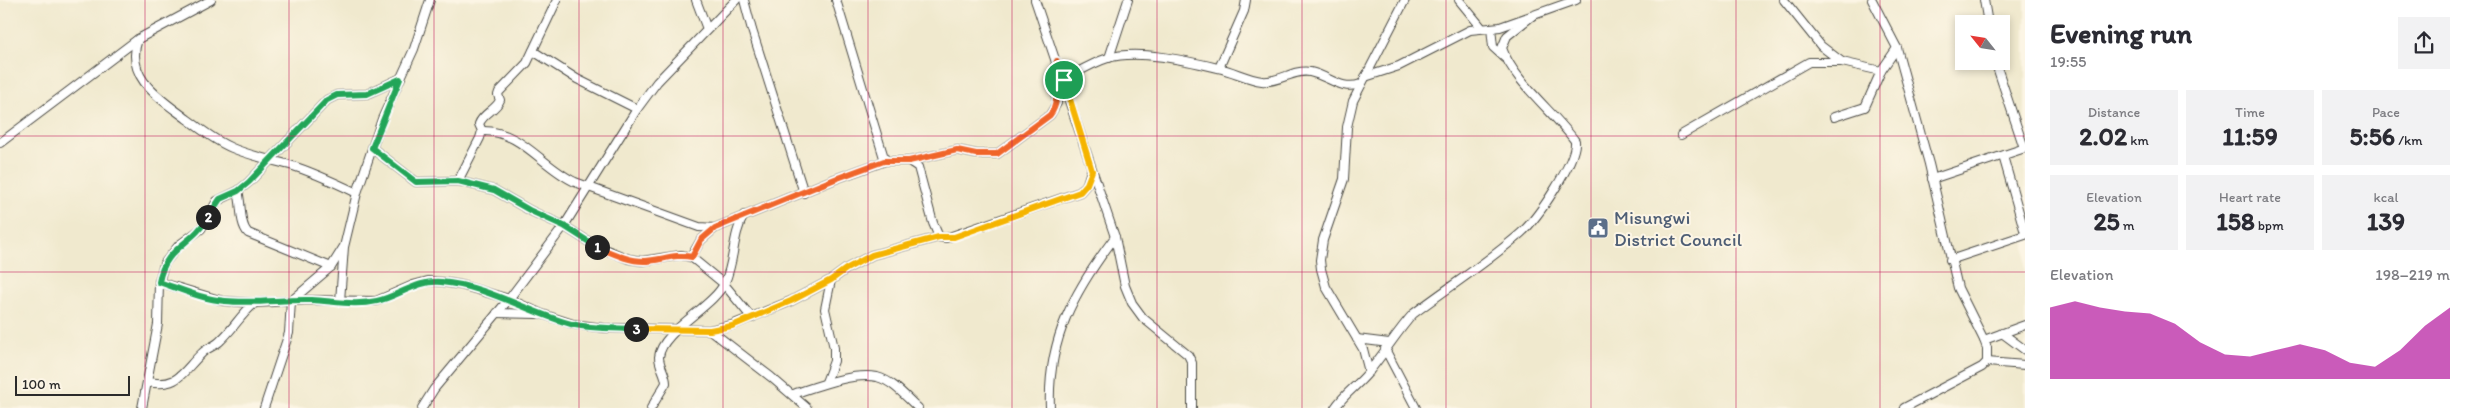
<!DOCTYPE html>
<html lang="en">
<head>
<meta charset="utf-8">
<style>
	:root { --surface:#fff; --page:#f2f2f3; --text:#2b2b33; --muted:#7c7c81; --accent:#b5179e }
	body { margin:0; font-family:Itim,sans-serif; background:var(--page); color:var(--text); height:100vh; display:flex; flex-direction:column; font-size:19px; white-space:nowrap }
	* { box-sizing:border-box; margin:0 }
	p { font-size:16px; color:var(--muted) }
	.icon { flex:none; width:28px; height:28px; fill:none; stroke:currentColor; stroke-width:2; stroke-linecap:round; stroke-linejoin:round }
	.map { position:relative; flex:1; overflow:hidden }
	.drawer { display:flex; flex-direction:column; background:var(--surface); width:450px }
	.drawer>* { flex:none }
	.needle { width:32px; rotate:300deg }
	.controls { position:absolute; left:1955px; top:15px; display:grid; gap:10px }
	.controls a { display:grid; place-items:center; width:55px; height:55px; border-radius:0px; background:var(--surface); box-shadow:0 2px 8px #0003; font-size:25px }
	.scale { position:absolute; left:15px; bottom:12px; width:115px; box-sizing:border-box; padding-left:5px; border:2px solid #2b2b2b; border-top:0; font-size:14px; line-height:18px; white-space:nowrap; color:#2b2b2b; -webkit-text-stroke:4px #fcf5e5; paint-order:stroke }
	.pin { position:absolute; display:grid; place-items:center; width:42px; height:42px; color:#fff; margin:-21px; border:2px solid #fff; border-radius:50%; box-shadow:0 1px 5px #0007 }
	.km { position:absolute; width:25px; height:25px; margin:-12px; border-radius:50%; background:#222; color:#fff; font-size:14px; line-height:25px; text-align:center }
	.round { display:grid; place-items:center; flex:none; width:52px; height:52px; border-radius:0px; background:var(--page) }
	.head { display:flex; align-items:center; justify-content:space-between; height:85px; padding:0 25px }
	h1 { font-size:28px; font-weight:700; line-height:38px }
	.metrics { display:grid; grid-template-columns:repeat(3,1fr); gap:8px; height:85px; padding:5px 25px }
	.metrics div { display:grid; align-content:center; border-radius:0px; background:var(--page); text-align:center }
	.metrics b { font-size:25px; font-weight:700 }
	.metrics small { font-size:14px; font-weight:400 }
	.metrics p { font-size:14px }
	.chart { height:140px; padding:10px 25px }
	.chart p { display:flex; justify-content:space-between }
	.chart svg { width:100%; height:90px; margin-top:5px; fill:var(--accent); opacity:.7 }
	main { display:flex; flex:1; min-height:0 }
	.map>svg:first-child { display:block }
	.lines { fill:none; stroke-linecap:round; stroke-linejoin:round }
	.street-casing { stroke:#494843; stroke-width:10 }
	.street { stroke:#fff; stroke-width:8 }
	.split-1-casing { stroke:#fff; stroke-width:10 }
	.split-2-casing { stroke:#fff; stroke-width:10 }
	.split-3-casing { stroke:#fff; stroke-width:10 }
	.split-4-casing { stroke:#fff; stroke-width:10 }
	.split-1 { stroke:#f0652b; stroke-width:6 }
	.split-2 { stroke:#22a559; stroke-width:6 }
	.split-3 { stroke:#22a559; stroke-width:6 }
	.split-4 { stroke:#f5b400; stroke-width:6 }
	.grid { fill:none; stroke:#c2185b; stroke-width:1; stroke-opacity:0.55 }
	.labels { text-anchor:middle; stroke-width:4; stroke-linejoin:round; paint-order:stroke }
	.service-label { font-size:19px; fill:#4e5e75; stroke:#fcf5e5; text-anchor:start }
</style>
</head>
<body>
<main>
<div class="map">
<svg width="2025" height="408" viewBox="0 0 2025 408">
	<rect width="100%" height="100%" fill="#fcf5e5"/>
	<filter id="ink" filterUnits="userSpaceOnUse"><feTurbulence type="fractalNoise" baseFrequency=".02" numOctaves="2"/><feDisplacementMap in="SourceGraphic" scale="10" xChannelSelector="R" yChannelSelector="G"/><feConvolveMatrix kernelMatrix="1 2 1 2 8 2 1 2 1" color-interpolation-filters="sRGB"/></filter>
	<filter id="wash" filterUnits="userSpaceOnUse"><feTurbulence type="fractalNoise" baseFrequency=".0096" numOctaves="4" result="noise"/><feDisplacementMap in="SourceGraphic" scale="20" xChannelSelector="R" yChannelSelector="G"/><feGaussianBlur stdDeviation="1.12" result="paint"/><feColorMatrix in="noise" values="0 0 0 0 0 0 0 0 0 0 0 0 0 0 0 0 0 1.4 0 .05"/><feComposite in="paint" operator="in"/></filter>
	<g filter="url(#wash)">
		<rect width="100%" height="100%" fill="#f0e9ce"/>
	</g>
	<g filter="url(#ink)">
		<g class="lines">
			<g class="street-casing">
				<g id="street">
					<polyline points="696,0 707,29"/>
					<polyline points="744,0 752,30 804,193"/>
					<polyline points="836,0 885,161"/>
					<polyline points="1035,0 1115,237 1125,286 1132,303 1143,318 1188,355 1192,363 1192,408"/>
					<polyline points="1459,0 1482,28"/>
					<polyline points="1784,0 1821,46 1842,62"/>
					<polyline points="1872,0 1897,48 1929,164 1958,288 1984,340 1987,348 1987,362 1982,367 1904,408"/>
					<polyline points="1984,0 1988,24"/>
					<polyline points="1491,28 1493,47 1505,58"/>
					<path d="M138 39C124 78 161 99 187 119 202 130 215 141 232 148 251 156 271 160 290 165 313 172 336 183 357 193"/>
					<polyline points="533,51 577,79 637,109"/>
					<polyline points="1109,58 1128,0"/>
					<polyline points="1995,61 2024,148"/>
					<polyline points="1219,68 1244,11 1246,0"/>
					<polyline points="1365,77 1399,66 1470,30 1500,27 1576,0"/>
					<path d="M1063 80C1078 72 1092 63 1108 58 1138 49 1188 61 1218 68 1233 71 1247 79 1262 81 1279 83 1293 69 1310 72 1329 76 1341 91 1361 84"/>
					<polyline points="1834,117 1865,107 1881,71 1897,48"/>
					<path d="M482 131C521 130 542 167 575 182L699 227 715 228 835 179 885 161H909L918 167 933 223 939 237 946 238 1080 192 1087 184 1091 171"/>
					<polyline points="1681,135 1809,62 1842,62 1881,71"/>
					<polyline points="0,143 138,39 211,0"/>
					<polyline points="372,148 416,182 458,181 494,190 531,211 564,226 594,245 629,259 642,261 681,255 691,257 724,284 752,318"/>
					<polyline points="2003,156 2025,233"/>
					<polyline points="909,161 957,150 976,154 997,154 1050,115 1057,103 1054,72 1056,63"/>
					<polyline points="1932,179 2025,148"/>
					<path d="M458 181 480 138 482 131 479 124C483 113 496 110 500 100L498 95 499 92 527 63 557 0"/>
					<path d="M238 191C242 204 239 223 248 233L331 267"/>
					<polyline points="691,257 701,240 715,228"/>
					<polyline points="1950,260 2025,235"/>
					<polyline points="159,282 223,301 255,303 309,300 376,301 413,285 428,281 443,282 461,285 509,299 542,314 573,324 604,328 710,330 732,325 791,301 831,280 846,269 872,255 939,237"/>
					<polyline points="340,301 344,247 357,193 382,119 414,49 430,0"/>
					<polyline points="497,313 537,314"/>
					<polyline points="710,330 771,377 807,408"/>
					<polyline points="2002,333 2025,350"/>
					<polyline points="1357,339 1389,343"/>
					<polyline points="1984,340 2025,325"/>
					<polyline points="1385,349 1416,408"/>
					<polyline points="1987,362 2025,365"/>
					<polyline points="1369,372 1363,349 1326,287 1321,269 1320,260 1323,240 1344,179 1347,127 1353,101 1405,0"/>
					<path d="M148 382C179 388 182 372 202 353 208 347 216 346 221 340 234 328 241 314 255 303"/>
					<polyline points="826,382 834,361 834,348 825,309 831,280"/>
					<path d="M793 394C815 387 853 372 877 377 893 381 906 397 918 408"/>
					<polyline points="142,408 158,324 159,282 164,264 179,245 201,229 217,201 238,191 249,182 327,100 337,95 367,94 399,79"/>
					<polyline points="264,408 289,333 291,301 331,267 343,248"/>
					<polyline points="422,408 434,389 509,299 564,226 637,109 657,82 736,0"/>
					<path d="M651 408 666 383C666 374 659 366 659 357 661 331 714 307 725 282 735 260 732 236 744 215"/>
					<path d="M1050 408C1047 339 1075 290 1115 237"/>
					<path d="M1335 408C1344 394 1357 386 1367 374 1384 354 1396 333 1413 314 1449 287 1488 262 1521 233 1537 219 1577 161 1575 141 1555 113 1513 81 1502 48L1507 36 1532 16"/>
				</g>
			</g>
			<use href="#street" class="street"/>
		</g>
	</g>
	<g class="lines" filter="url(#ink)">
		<g class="split-1-casing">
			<path id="split-1" d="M597 247C612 253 628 261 644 261 660 261 675 253 692 257L701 240 715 228 835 179 884 161H909L957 150 976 154H997L1050 115C1062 100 1053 80 1057 61L1064 80"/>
		</g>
		<g class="split-2-casing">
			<polyline id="split-2" points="208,217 220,199 238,191 249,182 327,100 337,95 367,94 400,79 372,148 416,182 458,181 494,190 531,211 564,226 597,247"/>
		</g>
		<g class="split-3-casing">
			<path id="split-3" d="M208 217C193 245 165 246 159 282 180 289 202 299 225 301 254 304 283 299 312 300 333 301 356 306 377 301 400 296 416 280 441 282 488 286 527 312 571 324 591 329 615 328 636 329"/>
		</g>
		<g class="split-4-casing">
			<polyline id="split-4" points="636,329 710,330 732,326 791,301 831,280 846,269 872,255 939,237 954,237 1080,192 1087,184 1092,171 1064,80"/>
		</g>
		<use href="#split-1" class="split-1"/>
		<use href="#split-2" class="split-2"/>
		<use href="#split-3" class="split-3"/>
		<use href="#split-4" class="split-4"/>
	</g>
	<path class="grid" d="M145 0V408M289 0V408M434 0V408M579 0V408M723 0V408M868 0V408M1012 0V408M1157 0V408M1302 0V408M1446 0V408M1591 0V408M1736 0V408M1880 0V408M0 136H2025M0 272H2025"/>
	<defs>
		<g id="civic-square" transform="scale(1.125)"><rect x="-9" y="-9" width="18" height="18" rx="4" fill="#5c6f8a" stroke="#fcf5e5"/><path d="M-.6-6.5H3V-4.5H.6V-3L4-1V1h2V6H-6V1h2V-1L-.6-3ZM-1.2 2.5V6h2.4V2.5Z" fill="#fff"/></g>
	</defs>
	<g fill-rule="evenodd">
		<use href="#civic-square" x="1598" y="228"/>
	</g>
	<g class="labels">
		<g class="service-label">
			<text x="1614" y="224">Misungwi<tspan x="1614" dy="22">District Council</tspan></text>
		</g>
	</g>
</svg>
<div class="controls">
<a><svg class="needle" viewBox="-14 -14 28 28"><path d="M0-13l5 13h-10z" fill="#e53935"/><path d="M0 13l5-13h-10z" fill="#7c7c81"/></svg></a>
</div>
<div class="scale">100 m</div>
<div class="pin" style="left:1064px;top:80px;background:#1e9e55"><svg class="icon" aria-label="arrive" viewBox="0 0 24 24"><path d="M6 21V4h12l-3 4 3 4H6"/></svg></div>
<b class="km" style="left:597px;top:247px">1</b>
<b class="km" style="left:208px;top:217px">2</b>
<b class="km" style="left:636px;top:329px">3</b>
</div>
<section class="drawer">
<div class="head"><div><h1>Evening run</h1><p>19:55</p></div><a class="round"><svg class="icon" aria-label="share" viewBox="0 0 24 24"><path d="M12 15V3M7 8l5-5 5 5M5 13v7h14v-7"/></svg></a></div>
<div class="metrics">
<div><p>Distance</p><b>2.02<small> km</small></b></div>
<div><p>Time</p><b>11:59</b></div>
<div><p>Pace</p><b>5:56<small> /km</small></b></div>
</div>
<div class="metrics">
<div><p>Elevation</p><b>25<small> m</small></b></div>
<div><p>Heart rate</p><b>158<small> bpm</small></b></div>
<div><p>kcal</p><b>139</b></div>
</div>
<div class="chart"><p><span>Elevation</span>198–219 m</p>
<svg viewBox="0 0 160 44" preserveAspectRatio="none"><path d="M0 44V9L10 6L20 9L30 11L40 12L50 17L60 26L70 32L80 33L90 30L100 27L110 30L120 36L130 38L140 30L150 18L160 9V44z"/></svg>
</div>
</section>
</main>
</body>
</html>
